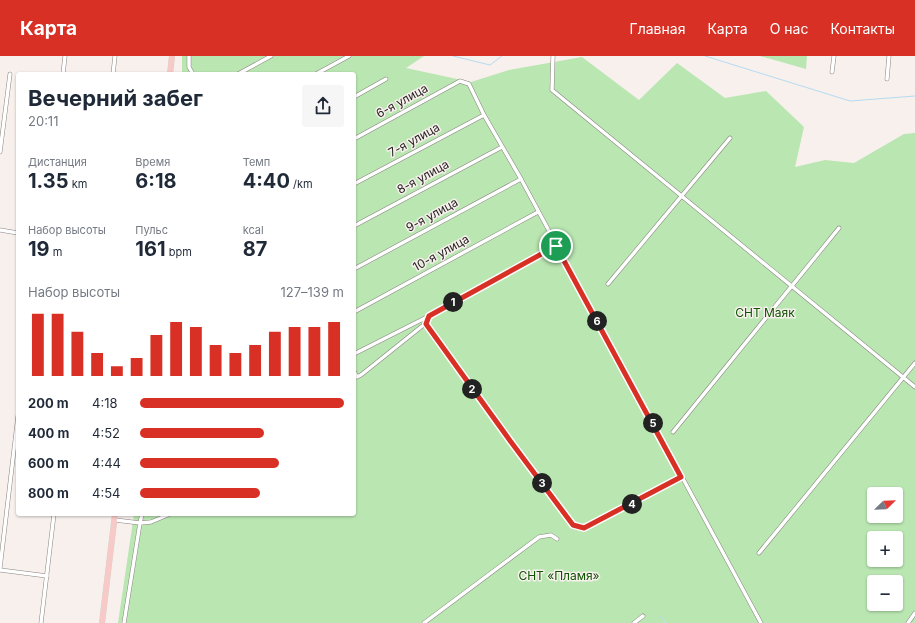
<!DOCTYPE html>
<html lang="ru">
<head>
<meta charset="utf-8">
<style>
	:root { --surface:#fff; --page:#f6f6f7; --text:#1f2937; --muted:#747a83; --accent:#d93025 }
	body { margin:0; font-family:Inter,sans-serif; background:var(--page); color:var(--text); height:100vh; display:flex; flex-direction:column; font-size:15px; white-space:nowrap }
	* { box-sizing:border-box; margin:0 }
	p { font-size:13px; color:var(--muted) }
	.icon { flex:none; width:22px; height:22px; fill:none; stroke:currentColor; stroke-width:2; stroke-linecap:round; stroke-linejoin:round }
	.map { position:relative; flex:1; overflow:hidden }
	.side { position:absolute; left:16px; top:16px; width:340px; height:444px; display:flex; flex-direction:column; background:var(--surface); border-radius:4px; box-shadow:0 1px 3px #0004 }
	.side>* { flex:none }
	.needle { width:26px; rotate:67deg }
	.fabs { position:absolute; left:867px; top:431px; display:grid; gap:8px }
	.fabs a { display:grid; place-items:center; width:36px; height:36px; border-radius:4px; background:var(--surface); box-shadow:0 1px 3px #0004; font-size:20px }
	.pin { position:absolute; display:grid; place-items:center; width:34px; height:34px; color:#fff; margin:-17px; border:2px solid #fff; border-radius:50%; box-shadow:0 1px 4px #0007 }
	.km { position:absolute; width:20px; height:20px; margin:-10px; border-radius:50%; background:#222; color:#fff; font-size:11px; line-height:20px; text-align:center }
	.round { display:grid; place-items:center; flex:none; width:42px; height:42px; border-radius:4px; background:var(--page) }
	.summary { display:flex; align-items:center; justify-content:space-between; height:68px; padding:0 12px }
	h1 { font-size:22px; font-weight:700; line-height:30px }
	.figures { display:grid; grid-template-columns:repeat(3,1fr); gap:6px; height:68px; padding:4px 12px }
	.figures div { display:grid; align-content:center }
	.figures b { font-size:20px; font-weight:700 }
	.figures small { font-size:11px; font-weight:400 }
	.figures p { font-size:11px }
	.chart { height:112px; padding:8px 12px }
	.chart p { display:flex; justify-content:space-between }
	.chart svg { width:100%; height:72px; margin-top:4px; stroke:var(--accent); stroke-width:6 }
	ul { padding:0 12px; list-style:none; font-size:13px }
	li { display:grid; grid-template-columns:64px 48px 1fr; align-items:center; height:30px }
	li i { height:10px; border-radius:5px; background:var(--accent) }
	header { display:flex; align-items:center; gap:24px; box-sizing:border-box; height:56px; padding:0 20px; background:var(--accent); color:#fff }
	header strong { font-size:19px }
	nav { display:flex; gap:22px; margin-inline-start:auto; font-size:14px }
	.map>svg:first-child { display:block }
	.green { fill:#b9e6b1; fill-rule:evenodd }
	.lines { fill:none; stroke-linecap:round; stroke-linejoin:round }
	.stream { stroke:#b5daf1; stroke-width:1 }
	.street-casing { stroke:#898381; stroke-width:4.5 }
	.primary-casing { stroke:#cfcfce; stroke-width:6 }
	.street { stroke:#fff; stroke-width:3.5 }
	.primary { stroke:#f7cac7; stroke-width:5.5 }
	.route-casing { stroke:#fff; stroke-width:8 }
	.route { stroke:#d93025; stroke-width:5 }
	.labels { text-anchor:middle; stroke-width:3; stroke-linejoin:round; paint-order:stroke }
	.street-label { font-size:12px; fill:#262322; stroke:#f7f0ed }
	.park-label { font-size:12px; fill:#0f5201; stroke:#f7f0ed }
</style>
</head>
<body>
<header>
<strong>Карта</strong>
<nav><a>Главная</a><a>Карта</a><a>О нас</a><a>Контакты</a></nav>
</header>
<div class="map">
<svg width="915" height="567" viewBox="0 0 915 567">
	<rect width="100%" height="100%" fill="#f7f0ed"/>
	<g class="green">
		<path d="M182 0H424L406 12 471 26 509 14 582 1 639 44 677 7 725 42 766 35 804 71 795 111 825 104 854 107 904 78 915 77V567H666L662 562 665 567H118L134 458H354V18H182ZM874 438H896V460H874ZM874 482H896V504H874ZM874 526H896V548H874Z"/>
		<polygon points="760,0 807,0 806,13"/>
	</g>
	<g class="lines">
		<g class="stream">
			<polyline points="453,0 490,9 502,0"/>
			<polyline points="705,0 850,45 915,40"/>
			<polyline points="660,560 666,567"/>
		</g>
		<g class="street-casing">
			<g id="street">
				<polyline points="189,0 189,11 193,18"/>
				<polyline points="553,0 552,34 915,331"/>
				<polyline points="832,16 834,0"/>
				<polyline points="63,18 65,0"/>
				<polyline points="113,18 115,0"/>
				<polyline points="238,18 271,0"/>
				<polyline points="316,18 349,0"/>
				<polyline points="887,23 889,0"/>
				<polyline points="354,41 386,23"/>
				<polyline points="354,83 460,25 469,28 484,59 521,123 761,567"/>
				<polyline points="0,96 10,18"/>
				<polyline points="354,128 484,59"/>
				<polyline points="354,170 502,91"/>
				<polyline points="0,174 18,177"/>
				<polyline points="354,213 521,123"/>
				<polyline points="608,228 730,82"/>
				<polyline points="354,256 538,156"/>
				<polyline points="426,267 511,386 573,469 584,472 681,421"/>
				<polyline points="354,298 429,260 556,190"/>
				<polyline points="354,315 357,321 361,319 426,267 429,260"/>
				<polyline points="673,376 839,172"/>
				<polyline points="142,458 140,467 151,466 170,458"/>
				<polyline points="115,464 140,467 124,567"/>
				<polyline points="759,497 915,307"/>
				<polyline points="0,512 18,360"/>
				<polyline points="0,514 47,520"/>
				<polyline points="41,567 54,458"/>
				<polyline points="424,567 539,481 551,479 557,483"/>
				<polyline points="634,567 643,560"/>
				<polyline points="908,567 915,557"/>
			</g>
		</g>
		<g class="primary-casing">
			<g id="primary">
				<polyline points="170,18 172,0"/>
				<polyline points="102,567 115,458"/>
			</g>
		</g>
		<use href="#street" class="street"/>
		<use href="#primary" class="primary"/>
	</g>
	<g class="lines">
		<g class="route-casing">
			<polygon id="route" points="556,190 681,421 584,472 573,469 511,386 426,268 429,260"/>
		</g>
		<use href="#route" class="route"/>
	</g>
	<g class="labels">
		<g class="street-label">
			<text transform="translate(402 45) rotate(-29)" y="4">6-я улица</text>
			<text transform="translate(414 84) rotate(-29)" y="4">7-я улица</text>
			<text transform="translate(423 121) rotate(-29)" y="4">8-я улица</text>
			<text transform="translate(432 159) rotate(-29)" y="4">9-я улица</text>
			<text transform="translate(441 197) rotate(-29)" y="4">10-я улица</text>
		</g>
		<g class="park-label">
			<text x="765" y="261">СНТ Маяк</text>
			<text x="559" y="524">СНТ «Пламя»</text>
		</g>
	</g>
</svg>
<div class="fabs">
<a><svg class="needle" viewBox="-14 -14 28 28"><path d="M0-13l5 13h-10z" fill="#e53935"/><path d="M0 13l5-13h-10z" fill="#747a83"/></svg></a>
<a>+</a>
<a>−</a>
</div>
<div class="pin" style="left:556px;top:190px;background:#1e9e55"><svg class="icon" aria-label="arrive" viewBox="0 0 24 24"><path d="M6 21V4h12l-3 4 3 4H6"/></svg></div>
<b class="km" style="left:453px;top:246px">1</b>
<b class="km" style="left:472px;top:333px">2</b>
<b class="km" style="left:542px;top:427px">3</b>
<b class="km" style="left:632px;top:448px">4</b>
<b class="km" style="left:653px;top:367px">5</b>
<b class="km" style="left:597px;top:265px">6</b>
<section class="side">
<div class="summary"><div><h1>Вечерний забег</h1><p>20:11</p></div><a class="round"><svg class="icon" aria-label="share" viewBox="0 0 24 24"><path d="M12 15V3M7 8l5-5 5 5M5 13v7h14v-7"/></svg></a></div>
<div class="figures">
<div><p>Дистанция</p><b>1.35<small> km</small></b></div>
<div><p>Время</p><b>6:18</b></div>
<div><p>Темп</p><b>4:40<small> /km</small></b></div>
</div>
<div class="figures">
<div><p>Набор высоты</p><b>19<small> m</small></b></div>
<div><p>Пульс</p><b>161<small> bpm</small></b></div>
<div><p>kcal</p><b>87</b></div>
</div>
<div class="chart"><p><span>Набор высоты</span>127–139 m</p>
<svg viewBox="0 0 160 44" preserveAspectRatio="none"><path d="M5 44V6M15 44V6M25 44V17M35 44V30M45 44V38M55 44V33M65 44V19M75 44V11M85 44V14M95 44V25M105 44V30M115 44V25M125 44V17M135 44V14M145 44V14M155 44V11"/></svg>
</div>
<ul>
<li><b>200 m</b>4:18<i style="width:100%"></i></li>
<li><b>400 m</b>4:52<i style="width:61%"></i></li>
<li><b>600 m</b>4:44<i style="width:68%"></i></li>
<li><b>800 m</b>4:54<i style="width:59%"></i></li>
</ul>
</section>
</div>
</body>
</html>
